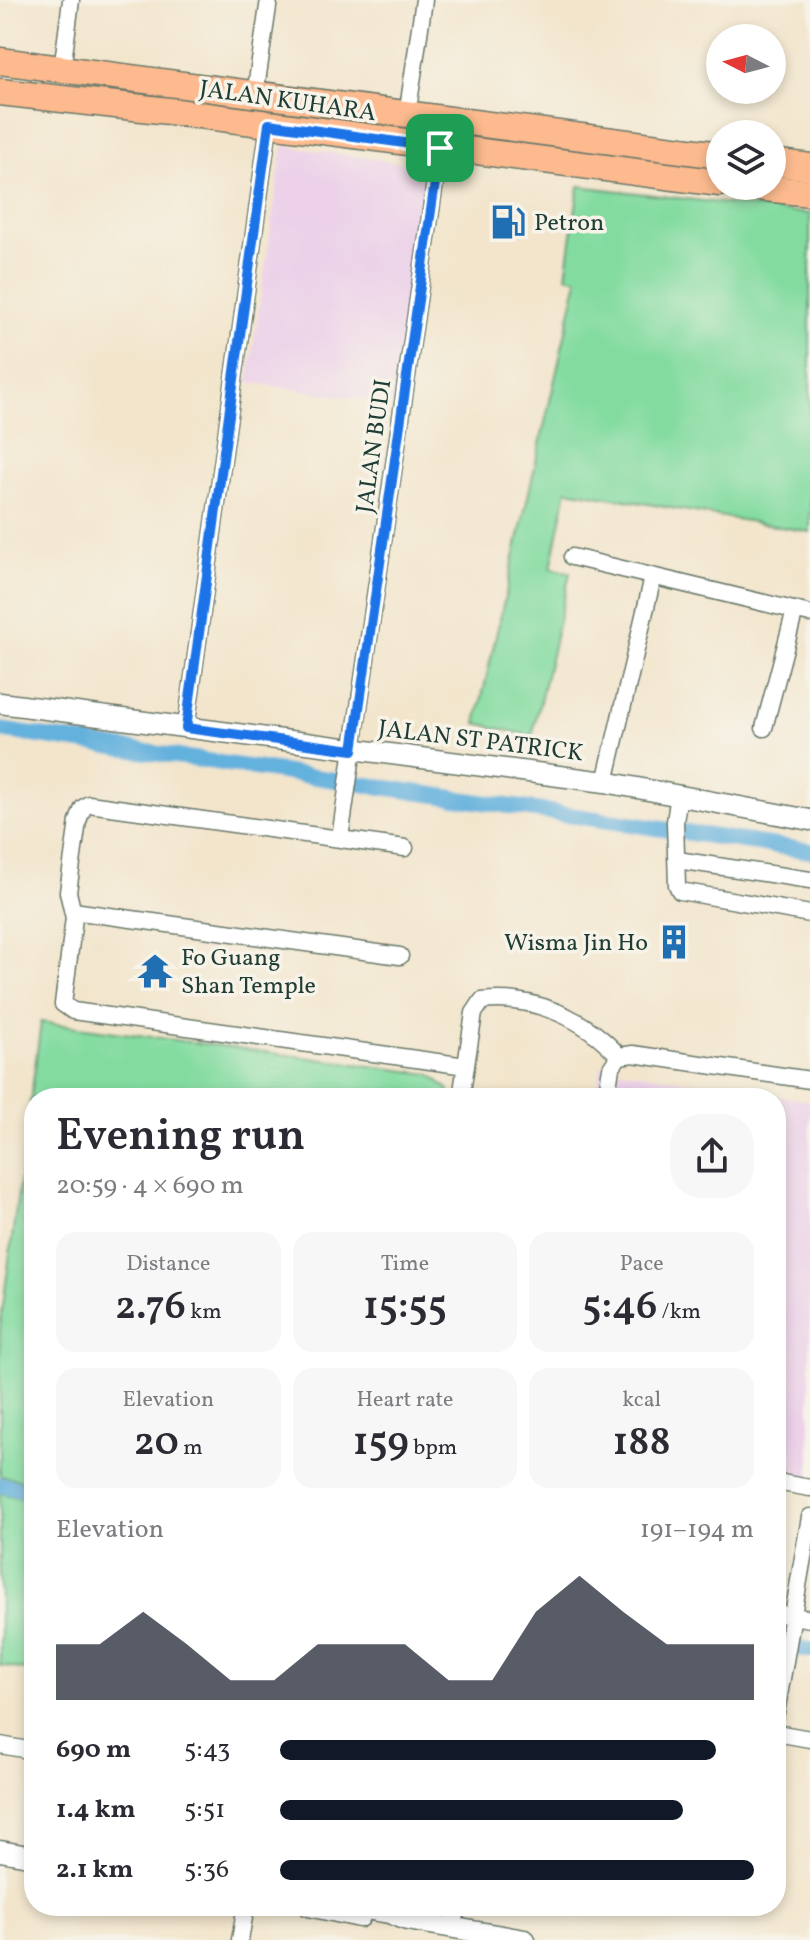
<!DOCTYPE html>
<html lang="en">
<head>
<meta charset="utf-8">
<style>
	:root { --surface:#fff; --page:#f7f7f7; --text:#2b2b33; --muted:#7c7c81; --accent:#111827 }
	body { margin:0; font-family:Vollkorn,serif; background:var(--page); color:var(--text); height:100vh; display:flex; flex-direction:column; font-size:30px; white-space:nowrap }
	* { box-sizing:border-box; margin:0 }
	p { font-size:26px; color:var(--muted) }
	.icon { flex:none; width:44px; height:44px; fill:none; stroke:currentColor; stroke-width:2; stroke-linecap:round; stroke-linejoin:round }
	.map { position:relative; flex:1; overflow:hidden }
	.details { position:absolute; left:24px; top:1088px; width:762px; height:828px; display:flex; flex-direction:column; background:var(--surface); border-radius:32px; box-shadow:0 4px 12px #0003 }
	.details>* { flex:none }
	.needle { width:52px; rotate:276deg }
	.buttons { position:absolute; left:706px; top:24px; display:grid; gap:16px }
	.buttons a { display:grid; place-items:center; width:80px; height:80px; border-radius:50%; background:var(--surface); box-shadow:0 4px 12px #0003; font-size:40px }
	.pin { position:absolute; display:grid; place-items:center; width:68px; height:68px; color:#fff; margin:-34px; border-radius:16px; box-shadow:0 4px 12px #0006 }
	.round { display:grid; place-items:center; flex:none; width:84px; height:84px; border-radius:32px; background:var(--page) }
	.head { display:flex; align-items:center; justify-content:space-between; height:136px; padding:0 32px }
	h1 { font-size:44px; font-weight:600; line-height:60px }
	.metrics { display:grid; grid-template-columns:repeat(3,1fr); gap:12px; height:136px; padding:8px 32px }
	.metrics div { display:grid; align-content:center; border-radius:20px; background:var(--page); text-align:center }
	.metrics b { font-size:40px; font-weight:600 }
	.metrics small { font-size:22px; font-weight:400 }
	.metrics p { font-size:22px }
	.chart { height:224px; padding:16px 32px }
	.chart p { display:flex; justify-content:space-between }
	.chart svg { width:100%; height:144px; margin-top:8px; fill:var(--accent); opacity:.7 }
	ul { padding:0 32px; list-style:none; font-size:26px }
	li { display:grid; grid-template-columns:128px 96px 1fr; align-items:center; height:60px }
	li i { height:20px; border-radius:10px; background:var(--accent) }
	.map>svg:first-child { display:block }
	.built { fill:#ecd1e9 }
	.green { fill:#83dba0; stroke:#518c6a; stroke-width:2 }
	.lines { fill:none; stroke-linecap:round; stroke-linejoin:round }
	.canal { stroke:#64b1dd; stroke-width:16 }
	.minor-casing { stroke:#697869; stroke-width:19 }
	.tertiary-casing { stroke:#697869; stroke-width:23 }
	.primary-casing { stroke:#697869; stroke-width:29 }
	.minor { stroke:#fff; stroke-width:16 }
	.tertiary { stroke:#fff; stroke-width:20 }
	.primary { stroke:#fcba8e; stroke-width:26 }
	.route-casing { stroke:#fff; stroke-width:16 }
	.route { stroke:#1a73e8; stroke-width:10 }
	.labels { text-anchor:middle; stroke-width:7; stroke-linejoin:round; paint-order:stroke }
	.street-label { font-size:24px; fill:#1f3d34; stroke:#f7f3e8 }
	.poi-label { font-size:24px; fill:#1f3d34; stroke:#f7f3e8; text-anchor:start }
</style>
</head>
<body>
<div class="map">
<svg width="810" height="1940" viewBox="0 0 810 1940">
	<rect width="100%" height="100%" fill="#f7f3e8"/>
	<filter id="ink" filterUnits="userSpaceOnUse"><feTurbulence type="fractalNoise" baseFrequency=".0125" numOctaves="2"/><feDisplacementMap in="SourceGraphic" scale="16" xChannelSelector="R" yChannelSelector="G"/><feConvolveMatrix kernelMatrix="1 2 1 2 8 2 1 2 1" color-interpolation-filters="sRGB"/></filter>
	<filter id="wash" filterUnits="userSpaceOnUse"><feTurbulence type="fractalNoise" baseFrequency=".006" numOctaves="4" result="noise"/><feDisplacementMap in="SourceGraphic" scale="32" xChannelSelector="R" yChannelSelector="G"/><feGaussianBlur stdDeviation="1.8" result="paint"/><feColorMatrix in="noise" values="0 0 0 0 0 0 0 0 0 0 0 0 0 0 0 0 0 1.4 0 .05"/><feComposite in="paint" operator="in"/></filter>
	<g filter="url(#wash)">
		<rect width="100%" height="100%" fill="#f2e5cc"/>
		<g class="built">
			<polygon points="283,146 429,167 394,404 248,382"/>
			<polygon points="601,1067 810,1101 810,1479 776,1473 776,1098 596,1098"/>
		</g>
		<g class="green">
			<polygon points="579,186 810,214 810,532 567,490 551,568 570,573 532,736 476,723 578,279 566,276"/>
			<polygon points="41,1022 430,1074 449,1090 448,1098 34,1098 34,1483 0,1476 0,1328"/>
			<polygon points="0,1493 34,1501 34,1672 0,1665"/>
		</g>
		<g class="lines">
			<g class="canal">
				<polyline points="0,730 810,851"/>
				<polyline points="0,1485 34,1492"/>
				<polyline points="776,1644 810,1650"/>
			</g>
		</g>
	</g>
	<g filter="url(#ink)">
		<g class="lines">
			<g class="minor-casing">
				<g id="minor">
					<polyline points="62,70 71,0"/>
					<polyline points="255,95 269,0"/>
					<polyline points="407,116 424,0"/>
					<polyline points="572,557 810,614"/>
					<polyline points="186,728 269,124"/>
					<polyline points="764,728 795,610"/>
					<polyline points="605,782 653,577"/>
					<polyline points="679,794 675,822 677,885 680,891 810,914"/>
					<polyline points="340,838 440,148"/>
					<polyline points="405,848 89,804 83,808 78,821 68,892 74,918 63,1004 73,1011 466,1066"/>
					<polyline points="677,860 810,880"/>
					<polyline points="73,911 400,956"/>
					<polyline points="619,1056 633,1054 810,1080"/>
					<path d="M461 1098 474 1013 482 1001C533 995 585 1018 619 1056"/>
					<polyline points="606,1098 611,1068 619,1056"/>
					<polyline points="776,1482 810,1488"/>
					<polyline points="776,1613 810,1619"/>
					<polyline points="776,1713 810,1517"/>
					<polyline points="776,1733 810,1739"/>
					<polyline points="0,1745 34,1751"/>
					<polyline points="454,1928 457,1906"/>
					<polyline points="240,1940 246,1906"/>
				</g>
			</g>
			<g class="tertiary-casing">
				<g id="tertiary">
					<polyline points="0,703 605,782 810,820"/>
					<polyline points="0,1851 34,1857"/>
					<polyline points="309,1906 360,1917"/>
					<polyline points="347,1906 389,1913 407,1920 525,1940"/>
				</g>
			</g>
			<g class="primary-casing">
				<g id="primary">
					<polyline points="0,61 720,155"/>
					<polyline points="0,92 169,111 720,183"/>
					<polyline points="772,162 810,167"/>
					<polyline points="748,186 810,193"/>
				</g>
			</g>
			<use href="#minor" class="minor"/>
			<use href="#tertiary" class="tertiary"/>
			<use href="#primary" class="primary"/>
		</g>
	</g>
	<g class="lines" filter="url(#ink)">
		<g class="route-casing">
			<polygon id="route" points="269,124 440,148 353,750 186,728"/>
		</g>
		<use href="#route" class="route"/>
	</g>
	<defs>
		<g id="fuel-bare" transform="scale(2.76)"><path d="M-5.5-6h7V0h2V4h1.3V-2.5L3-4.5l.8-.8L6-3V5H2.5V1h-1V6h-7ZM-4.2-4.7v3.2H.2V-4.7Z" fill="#1f6fb2" stroke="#f7f3e8" stroke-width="2.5" paint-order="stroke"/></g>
		<g id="building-bare" transform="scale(2.76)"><path d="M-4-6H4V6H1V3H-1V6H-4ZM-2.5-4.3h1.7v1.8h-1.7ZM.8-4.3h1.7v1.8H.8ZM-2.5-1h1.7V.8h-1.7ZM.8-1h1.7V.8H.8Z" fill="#1f6fb2" stroke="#f7f3e8" stroke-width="2.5" paint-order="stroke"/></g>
		<g id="temple-bare" transform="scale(2.76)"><path d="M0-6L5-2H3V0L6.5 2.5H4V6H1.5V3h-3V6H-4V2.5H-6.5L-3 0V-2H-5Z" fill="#1f6fb2" stroke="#f7f3e8" stroke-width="2.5" paint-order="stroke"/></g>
	</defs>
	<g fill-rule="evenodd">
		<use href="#fuel-bare" x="508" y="222"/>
		<use href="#building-bare" x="674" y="942"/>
		<use href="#temple-bare" x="155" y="971"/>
	</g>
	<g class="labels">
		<g class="street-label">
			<text transform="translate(288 100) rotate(8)" y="8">JALAN KUHARA</text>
			<text transform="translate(373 446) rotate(-82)" y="8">JALAN BUDI</text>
			<text transform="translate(481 740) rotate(7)" y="8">JALAN ST PATRICK</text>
		</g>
		<g class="poi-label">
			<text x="534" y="230">Petron</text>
			<text x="648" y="950" text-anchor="end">Wisma Jin Ho</text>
			<text x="181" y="965">Fo Guang<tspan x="181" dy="28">Shan Temple</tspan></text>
		</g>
	</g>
</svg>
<div class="buttons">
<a><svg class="needle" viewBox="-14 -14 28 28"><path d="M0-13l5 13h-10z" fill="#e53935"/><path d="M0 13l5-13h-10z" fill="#7c7c81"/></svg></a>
<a><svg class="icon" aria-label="layers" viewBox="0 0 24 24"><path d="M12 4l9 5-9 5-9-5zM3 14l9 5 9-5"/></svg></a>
</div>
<div class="pin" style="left:440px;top:148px;background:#1e9e55"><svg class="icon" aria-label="arrive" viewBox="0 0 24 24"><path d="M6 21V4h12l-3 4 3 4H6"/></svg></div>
<section class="details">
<div class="head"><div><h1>Evening run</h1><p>20:59 · 4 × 690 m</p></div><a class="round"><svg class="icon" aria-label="share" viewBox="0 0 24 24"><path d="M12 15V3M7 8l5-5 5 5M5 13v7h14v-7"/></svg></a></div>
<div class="metrics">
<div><p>Distance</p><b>2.76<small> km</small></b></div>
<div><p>Time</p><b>15:55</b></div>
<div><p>Pace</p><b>5:46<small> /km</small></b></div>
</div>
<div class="metrics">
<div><p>Elevation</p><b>20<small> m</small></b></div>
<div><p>Heart rate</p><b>159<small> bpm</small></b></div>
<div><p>kcal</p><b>188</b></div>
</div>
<div class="chart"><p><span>Elevation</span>191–194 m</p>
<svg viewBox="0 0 160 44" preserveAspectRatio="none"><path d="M0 44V27L10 27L20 17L30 27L40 38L50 38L60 27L70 27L80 27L90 38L100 38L110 17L120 6L130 17L140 27L150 27L160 27V44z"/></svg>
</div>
<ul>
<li><b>690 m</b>5:43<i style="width:92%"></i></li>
<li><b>1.4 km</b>5:51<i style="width:85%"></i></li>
<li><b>2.1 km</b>5:36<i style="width:100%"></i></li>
</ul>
</section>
</div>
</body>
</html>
